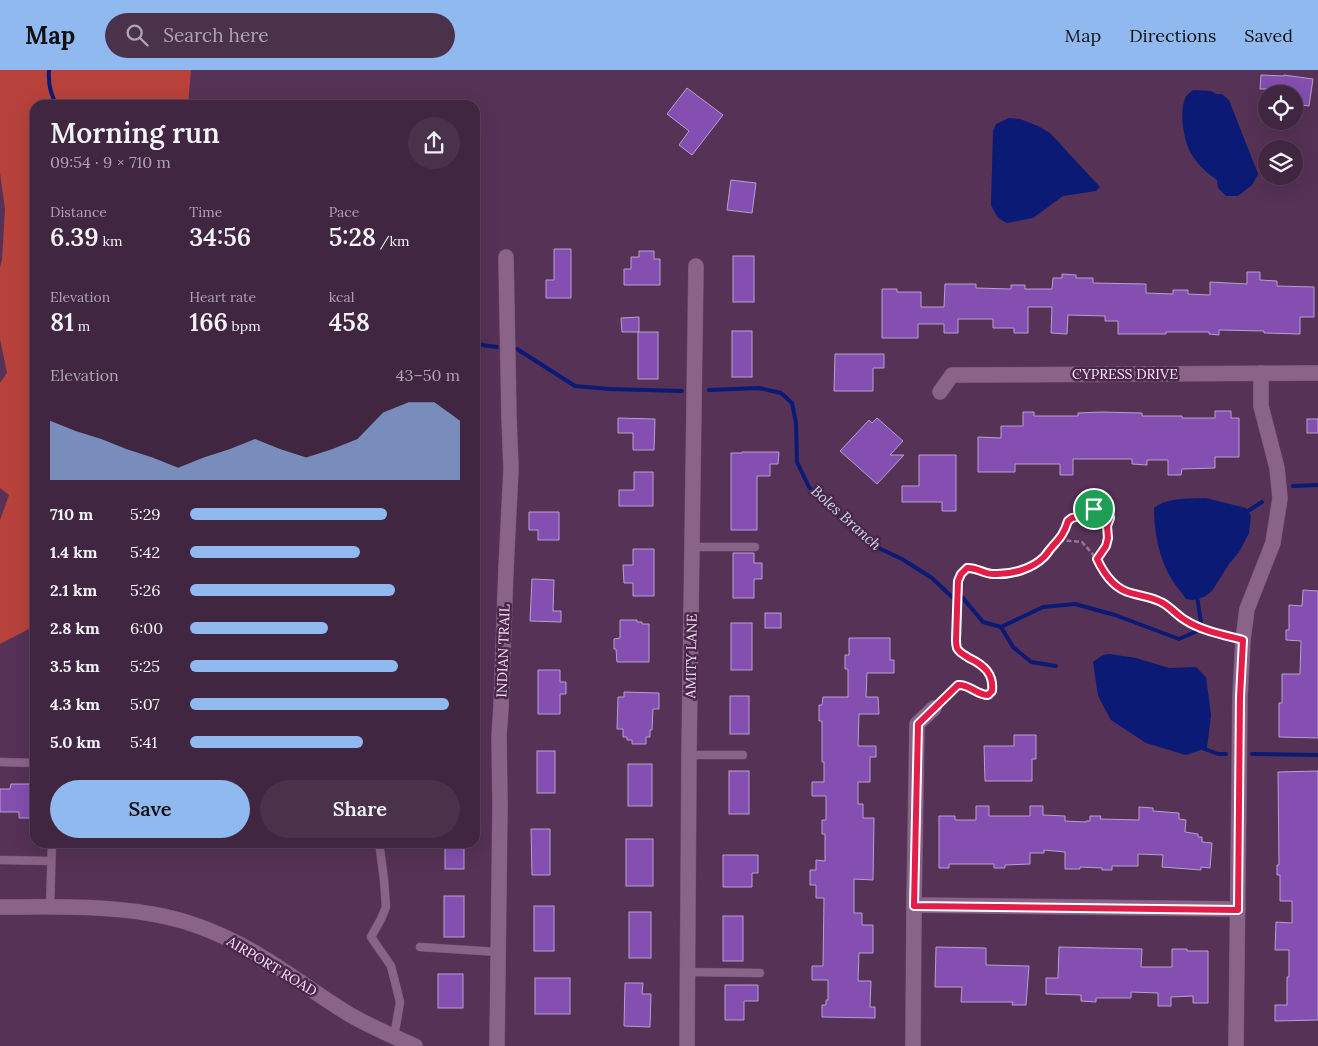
<!DOCTYPE html>
<html lang="en">
<head>
<meta charset="utf-8">
<style>
	:root { --surface:#402640; --page:#4b324b; --text:#f1f3f6; --muted:#aea5b1; --line:#594359; --accent:#90b9f0 }
	body { margin:0; font-family:Lora,serif; background:var(--page); color:var(--text); height:100vh; display:flex; flex-direction:column; font-size:19px; white-space:nowrap }
	* { box-sizing:border-box; margin:0 }
	p { font-size:16px; color:var(--muted) }
	.icon { flex:none; width:28px; height:28px; fill:none; stroke:currentColor; stroke-width:2; stroke-linecap:round; stroke-linejoin:round }
	.map { position:relative; flex:1; overflow:hidden }
	.sheet { position:absolute; left:30px; top:30px; width:450px; height:748px; display:flex; flex-direction:column; background:var(--surface); border-radius:15px; box-shadow:0 5px 20px #0002,0 0 0 1px var(--line) }
	.sheet>* { flex:none }
	.buttons { position:absolute; left:1258px; top:15px; display:grid; gap:10px }
	.buttons a { display:grid; place-items:center; width:45px; height:45px; border-radius:50%; background:var(--surface); box-shadow:0 5px 20px #0002,0 0 0 1px var(--line); font-size:25px }
	.pin { position:absolute; display:grid; place-items:center; width:42px; height:42px; color:#fff; margin:-21px; border:2px solid #fff; border-radius:50%; box-shadow:0 1px 5px #0007 }
	.round { display:grid; place-items:center; flex:none; width:52px; height:52px; border-radius:26px; background:var(--page) }
	.headline { display:flex; align-items:center; justify-content:space-between; height:85px; padding:0 20px }
	h1 { font-size:28px; font-weight:600; line-height:38px }
	.metrics { display:grid; grid-template-columns:repeat(3,1fr); gap:8px; height:85px; padding:5px 20px }
	.metrics div { display:grid; align-content:center }
	.metrics b { font-size:25px; font-weight:600 }
	.metrics small { font-size:14px; font-weight:400 }
	.metrics p { font-size:14px }
	.chart { height:140px; padding:10px 20px }
	.chart p { display:flex; justify-content:space-between }
	.chart svg { width:100%; height:90px; margin-top:5px; fill:var(--accent); opacity:.7 }
	.cta { display:flex; gap:10px; margin-top:auto; padding:10px 20px }
	.cta a { flex:1; height:58px; border-radius:30px; background:var(--accent); color:#111; font-size:20px; font-weight:600; line-height:58px; text-align:center }
	.cta a+a { background:var(--page); color:var(--text) }
	ul { padding:0 20px; list-style:none; font-size:16px }
	li { display:grid; grid-template-columns:80px 60px 1fr; align-items:center; height:38px }
	li i { height:12px; border-radius:6px; background:var(--accent) }
	header { display:flex; align-items:center; gap:30px; box-sizing:border-box; height:70px; padding:0 25px; background:var(--accent); color:#111 }
	header strong { font-size:24px }
	nav { display:flex; gap:28px; margin-inline-start:auto; font-size:18px }
	.search { width:350px; height:45px; background:var(--page); display:flex; align-items:center; gap:12px; box-sizing:border-box; padding:0 18px; border-radius:28px; color:var(--muted); font-size:19px }
	.map>svg:first-child { display:block }
	.forest { fill:#b6423b }
	.water { fill:#0b1a75 }
	.lines { fill:none; stroke-linecap:round; stroke-linejoin:round }
	.stream { stroke:#0b1a75; stroke-width:4 }
	.building { fill:#844fb0; stroke:#b79fd0 }
	.lane-casing { stroke:#705270; stroke-width:9 }
	.street-casing { stroke:#705270; stroke-width:16 }
	.secondary-casing { stroke:#705270; stroke-width:16 }
	.path { stroke:#947694; stroke-width:2.5; stroke-dasharray:5 2.5; stroke-linecap:butt }
	.lane { stroke:#8a6389; stroke-width:8 }
	.street { stroke:#8a6389; stroke-width:15 }
	.secondary { stroke:#8a6389; stroke-width:15 }
	.route-casing { stroke:#fff; stroke-width:10 }
	.route { stroke:#e11d48; stroke-width:6 }
	.labels { text-anchor:middle; stroke-width:5; stroke-linejoin:round; paint-order:stroke }
	.street-label { font-size:14px; fill:#fbe5fa; stroke:#4a284b }
	.water-label { font-size:15px; font-style:italic; fill:#cdd8f1; stroke:#4a284b }
</style>
</head>
<body>
<header>
<strong>Map</strong>
<div class="search"><svg class="icon" aria-label="search" viewBox="0 0 24 24"><circle cx="10" cy="10" r="6"/><path d="M15 15l6 6"/></svg>Search here</div>
<nav><a>Map</a><a>Directions</a><a>Saved</a></nav>
</header>
<div class="map">
<svg width="1318" height="976" viewBox="0 0 1318 976">
	<rect width="100%" height="100%" fill="#563256"/>
	<polygon class="forest" points="0,0 191,0 188,35 35,35 35,551 31,558 0,574 0,450 9,425 0,418 0,313 7,303 0,269 0,197 2,190 5,139 0,103"/>
	<g class="water">
		<path d="M1193 20 1211 21 1216 24H1222L1229 30 1258 104 1252 115 1238 126H1226L1218 118 1217 110C1207 103 1199 96 1192 85 1184 73 1179 43 1185 29 1186 25 1190 23 1193 20Z"/>
		<polygon points="1009,48 1020,49 1038,56 1050,63 1100,117 1096,121 1063,126 1033,148 1007,153 998,148 991,135 993,61 996,54"/>
		<path d="M1206 428 1246 438 1251 446 1249 463 1239 482 1229 494 1212 521 1204 527 1193 530 1186 529C1182 523 1176 516 1172 510 1159 489 1154 462 1154 438 1168 427 1188 429 1206 428Z"/>
		<polygon points="1109,584 1136,588 1169,598 1196,597 1206,607 1211,645 1207,678 1186,685 1146,673 1111,650 1098,626 1093,592 1103,585"/>
	</g>
	<g class="lines">
		<g class="stream">
			<path d="M49 0C48 13 50 24 57 35"/>
			<polyline points="475,274 497,277"/>
			<polyline points="517,279 575,316 609,319 682,321"/>
			<polyline points="709,320 759,318 781,323 792,333 796,353 797,392 809,417 837,445 872,475 902,489 932,508 952,527"/>
			<polyline points="1293,416 1318,415"/>
			<polyline points="1245,443 1262,432"/>
			<polyline points="1197,526 1201,553"/>
			<polyline points="962,527 983,552 1001,557 1043,537 1075,534 1115,545 1179,569 1195,562"/>
			<polyline points="1001,557 1013,577 1031,592 1056,596"/>
			<polyline points="1202,678 1218,684 1226,684"/>
			<polyline points="1252,684 1318,685"/>
		</g>
	</g>
	<g class="building">
		<polygon points="1261,5 1284,6 1284,5 1313,9 1309,36 1294,34 1294,24 1282,24 1282,19 1260,19"/>
		<polygon points="687,18 723,45 692,85 679,75 689,61 667,44"/>
		<polygon points="731,110 756,113 752,143 727,140"/>
		<polygon points="554,179 571,179 571,228 546,228 546,210 554,210"/>
		<polygon points="639,181 654,181 654,189 660,189 660,215 624,215 624,199 631,199 631,187 639,187"/>
		<rect x="733" y="186" width="21" height="46"/>
		<polygon points="1247,202 1260,202 1260,210 1277,211 1277,216 1314,217 1314,247 1300,247 1300,264 1264,263 1264,261 1219,260 1219,265 1209,264 1209,262 1166,262 1166,264 1118,264 1118,251 1105,251 1105,246 1068,245 1067,264 1051,263 1052,237 1028,237 1028,263 1014,263 1014,258 993,258 993,249 958,249 958,263 944,263 944,254 918,254 918,268 882,268 882,219 897,219 897,222 921,222 921,237 944,237 945,214 976,214 976,218 1011,219 1011,215 1025,215 1025,219 1052,219 1053,208 1062,208 1062,204 1076,205 1076,208 1093,208 1093,213 1146,214 1146,223 1173,224 1173,220 1188,220 1188,224 1210,225 1210,212 1247,214"/>
		<polygon points="639,247 639,262 622,262 621,248"/>
		<rect x="732" y="261" width="20" height="46"/>
		<rect x="638" y="262" width="20" height="47"/>
		<polygon points="835,284 884,284 884,298 873,298 873,321 834,321"/>
		<polygon points="1215,341 1231,341 1231,348 1239,348 1239,387 1215,387 1215,398 1182,399 1181,405 1168,405 1168,390 1147,390 1147,395 1132,394 1132,389 1073,389 1073,405 1060,405 1060,394 1015,394 1015,402 978,402 978,367 1001,368 1001,356 1023,356 1023,342 1034,342 1034,346 1078,346 1078,343 1101,342 1142,343 1142,346 1182,346 1182,348 1215,348"/>
		<polygon points="618,348 655,349 654,380 633,380 633,363 618,363"/>
		<polygon points="877,348 903,371 890,385 904,385 877,414 840,381 869,350 872,353"/>
		<rect x="1307" y="349" width="11" height="14"/>
		<polygon points="742,382 779,382 778,394 770,394 770,406 757,406 757,460 731,460 731,383 742,383"/>
		<polygon points="919,385 956,385 956,441 942,441 942,432 902,432 902,416 919,416"/>
		<polygon points="634,402 653,402 653,436 619,436 619,420 634,420"/>
		<polygon points="529,442 559,442 559,470 538,470 538,460 529,460"/>
		<polygon points="633,479 654,479 654,526 633,526 633,513 624,513 623,495 633,495"/>
		<polygon points="733,483 754,483 754,493 762,493 762,509 754,509 754,528 733,528"/>
		<polygon points="532,509 554,510 553,541 561,541 561,552 530,551"/>
		<polygon points="1303,520 1318,521 1318,668 1279,667 1279,633 1282,633 1282,604 1300,604 1301,571 1286,570 1286,560 1289,560 1289,535 1302,536"/>
		<rect x="765" y="543" width="16" height="15"/>
		<polygon points="620,550 637,550 637,552 642,552 642,554 649,554 649,592 617,592 616,579 614,579 614,569 620,568"/>
		<rect x="731" y="553" width="21" height="47"/>
		<polygon points="849,568 890,568 890,590 894,590 894,603 867,603 866,627 878,627 879,644 859,644 858,676 876,676 876,687 870,687 870,712 858,712 858,734 863,734 863,748 874,748 873,810 854,809 854,843 862,843 862,855 873,855 873,883 859,883 858,911 871,911 870,937 875,937 875,948 822,947 822,935 826,935 826,930 828,930 828,910 812,910 812,896 823,896 824,828 816,828 816,815 810,815 810,800 816,800 816,790 825,791 825,764 822,764 822,750 826,750 826,726 812,726 812,712 824,712 824,692 822,692 822,651 819,651 819,635 822,635 823,627 848,627 848,599 845,599 845,585 849,585"/>
		<polygon points="538,600 560,600 560,612 566,612 566,624 560,624 560,644 538,644"/>
		<polygon points="624,622 659,623 659,639 653,639 652,660 650,660 650,667 646,667 646,674 632,674 632,670 627,670 627,667 623,667 623,659 617,659 618,627 624,627"/>
		<rect x="730" y="626" width="19" height="38"/>
		<polygon points="1014,665 1036,665 1036,689 1032,689 1032,711 985,711 984,676 1014,676"/>
		<rect x="537" y="681" width="18" height="42"/>
		<rect x="628" y="694" width="24" height="42"/>
		<rect x="729" y="701" width="20" height="43"/>
		<polygon points="1318,701 1318,950 1275,951 1275,935 1287,935 1287,907 1289,907 1289,880 1275,880 1276,852 1292,853 1292,831 1280,831 1280,805 1277,805 1277,795 1279,795 1278,702"/>
		<polygon points="11,714 33,714 32,748 19,748 19,742 0,742 0,719 10,719"/>
		<polygon points="976,736 989,736 989,746 1030,746 1030,736 1043,736 1043,745 1065,746 1065,751 1086,752 1086,751 1090,751 1090,746 1101,746 1100,749 1139,750 1139,737 1153,738 1153,741 1179,743 1179,749 1186,750 1185,762 1198,764 1198,767 1202,767 1202,772 1212,773 1210,798 1201,797 1201,800 1162,797 1163,785 1138,784 1138,796 1112,796 1112,800 1102,800 1102,798 1080,797 1080,799 1065,799 1065,782 1044,780 1044,783 1030,783 1030,794 1005,795 1005,798 994,798 994,794 949,794 949,798 939,798 939,746 955,746 955,750 976,750"/>
		<polygon points="531,759 550,759 550,805 532,805"/>
		<rect x="626" y="769" width="27" height="47"/>
		<rect x="445" y="772" width="19" height="27"/>
		<polygon points="723,785 758,785 758,803 752,803 752,817 723,817"/>
		<rect x="444" y="826" width="20" height="41"/>
		<rect x="534" y="836" width="20" height="45"/>
		<rect x="629" y="842" width="22" height="46"/>
		<rect x="723" y="846" width="20" height="45"/>
		<polygon points="936,877 986,878 986,895 1029,896 1026,935 1012,935 1013,932 961,932 962,917 935,917"/>
		<polygon points="1059,877 1142,879 1141,897 1172,897 1172,879 1187,879 1187,881 1208,881 1208,933 1193,933 1193,926 1171,927 1171,936 1158,936 1158,923 1131,922 1131,928 1096,928 1096,932 1081,931 1081,925 1046,924 1046,908 1058,908"/>
		<rect x="438" y="904" width="25" height="34"/>
		<rect x="535" y="908" width="35" height="36"/>
		<polygon points="625,913 643,913 642,924 651,924 650,957 624,956"/>
		<polygon points="725,915 758,915 758,931 744,931 744,950 725,950"/>
	</g>
	<g class="lines">
		<g class="lane-casing">
			<g id="lane">
				<polyline points="693,477 755,477"/>
				<polyline points="689,685 743,685"/>
				<polyline points="0,692 35,693"/>
				<polyline points="379,772 384,810 386,837 381,849 371,867 391,896 400,932 394,967"/>
				<polyline points="0,790 51,791"/>
				<polyline points="50,837 52,772"/>
				<polyline points="420,877 498,882"/>
				<polyline points="687,902 760,903"/>
			</g>
		</g>
		<g class="street-casing">
			<g id="street">
				<polyline points="940,322 952,305 1318,303"/>
				<polyline points="914,835 1238,839"/>
				<polyline points="497,976 500,735 499,666 501,637 506,499 511,399 509,347 506,187"/>
				<polyline points="687,976 689,685 696,196"/>
				<polyline points="913,976 914,835 917,654 934,638"/>
				<polyline points="1236,976 1240,627 1243,570 1247,539 1273,473 1280,428 1277,398 1261,336 1261,303"/>
			</g>
		</g>
		<g class="secondary-casing">
			<path id="secondary" d="M0 837C51 837 102 835 152 844 183 849 214 861 241 875 278 894 311 921 347 943 369 956 392 966 415 976"/>
		</g>
		<g class="path">
			<polyline points="1059,470 1082,472 1097,489"/>
			<path d="M943 630C947 625 952 618 958 615 967 611 977 625 988 625L992 621C994 604 984 595 969 588 965 585 959 583 957 578 956 575 956 573 956 570L958 511 961 504 967 498C976 497 984 504 993 504 1011 505 1032 499 1044 487 1047 484 1049 480 1052 477 1059 469 1065 463 1068 451 1073 448 1078 447 1083 445 1094 441 1098 432 1109 441L1110 448 1107 456 1108 468 1106 476 1097 489C1107 510 1117 520 1140 525 1147 527 1155 529 1162 533 1170 537 1176 544 1183 549 1197 559 1215 562 1231 567"/>
		</g>
		<use href="#lane" class="lane"/>
		<use href="#street" class="street"/>
		<use href="#secondary" class="secondary"/>
	</g>
	<g class="lines">
		<g class="route-casing">
			<path id="route" d="M1099 437 1104 438 1109 441 1110 448 1107 456 1108 468 1106 476 1097 489C1104 504 1114 519 1131 523 1141 526 1152 527 1161 532 1170 536 1176 545 1185 550 1202 561 1224 565 1243 570L1240 627 1238 840 914 836 918 654 958 615C970 614 976 625 988 625L992 621C994 604 984 595 969 588 965 585 959 583 957 578 956 575 956 573 956 570L958 511 961 504 967 498C976 497 984 504 993 504 1011 505 1032 499 1044 487 1047 484 1049 480 1052 477 1060 468 1064 464 1068 451L1072 448 1085 445Z"/>
		</g>
		<use href="#route" class="route"/>
	</g>
	<g class="labels">
		<g class="street-label">
			<text x="1125" y="309">CYPRESS DRIVE</text>
			<text transform="translate(503 581) rotate(-88)" y="5">INDIAN TRAIL</text>
			<text transform="translate(691 586) rotate(-89)" y="5">AMITY LANE</text>
			<text transform="translate(272 896) rotate(31)" y="5">AIRPORT ROAD</text>
		</g>
		<g class="water-label">
			<text transform="translate(846 448) rotate(42)" y="5">Boles Branch</text>
		</g>
	</g>
</svg>
<div class="buttons">
<a><svg class="icon" aria-label="locate" viewBox="0 0 24 24"><circle cx="12" cy="12" r="6"/><path d="M12 2v4M12 18v4M2 12h4M18 12h4"/></svg></a>
<a><svg class="icon" aria-label="layers" viewBox="0 0 24 24"><path d="M12 4l9 5-9 5-9-5zM3 14l9 5 9-5"/></svg></a>
</div>
<div class="pin" style="left:1094px;top:439px;background:#1e9e55"><svg class="icon" aria-label="arrive" viewBox="0 0 24 24"><path d="M6 21V4h12l-3 4 3 4H6"/></svg></div>
<section class="sheet">
<div class="headline"><div><h1>Morning run</h1><p>09:54 · 9 × 710 m</p></div><a class="round"><svg class="icon" aria-label="share" viewBox="0 0 24 24"><path d="M12 15V3M7 8l5-5 5 5M5 13v7h14v-7"/></svg></a></div>
<div class="metrics">
<div><p>Distance</p><b>6.39<small> km</small></b></div>
<div><p>Time</p><b>34:56</b></div>
<div><p>Pace</p><b>5:28<small> /km</small></b></div>
</div>
<div class="metrics">
<div><p>Elevation</p><b>81<small> m</small></b></div>
<div><p>Heart rate</p><b>166<small> bpm</small></b></div>
<div><p>kcal</p><b>458</b></div>
</div>
<div class="chart"><p><span>Elevation</span>43–50 m</p>
<svg viewBox="0 0 160 44" preserveAspectRatio="none"><path d="M0 44V15L10 20L20 24L30 29L40 33L50 38L60 33L70 29L80 24L90 29L100 33L110 29L120 24L130 11L140 6L150 6L160 15V44z"/></svg>
</div>
<ul>
<li><b>710 m</b>5:29<i style="width:73%"></i></li>
<li><b>1.4 km</b>5:42<i style="width:63%"></i></li>
<li><b>2.1 km</b>5:26<i style="width:76%"></i></li>
<li><b>2.8 km</b>6:00<i style="width:51%"></i></li>
<li><b>3.5 km</b>5:25<i style="width:77%"></i></li>
<li><b>4.3 km</b>5:07<i style="width:96%"></i></li>
<li><b>5.0 km</b>5:41<i style="width:64%"></i></li>
</ul>
<div class="cta"><a>Save</a><a>Share</a></div>
</section>
</div>
</body>
</html>
